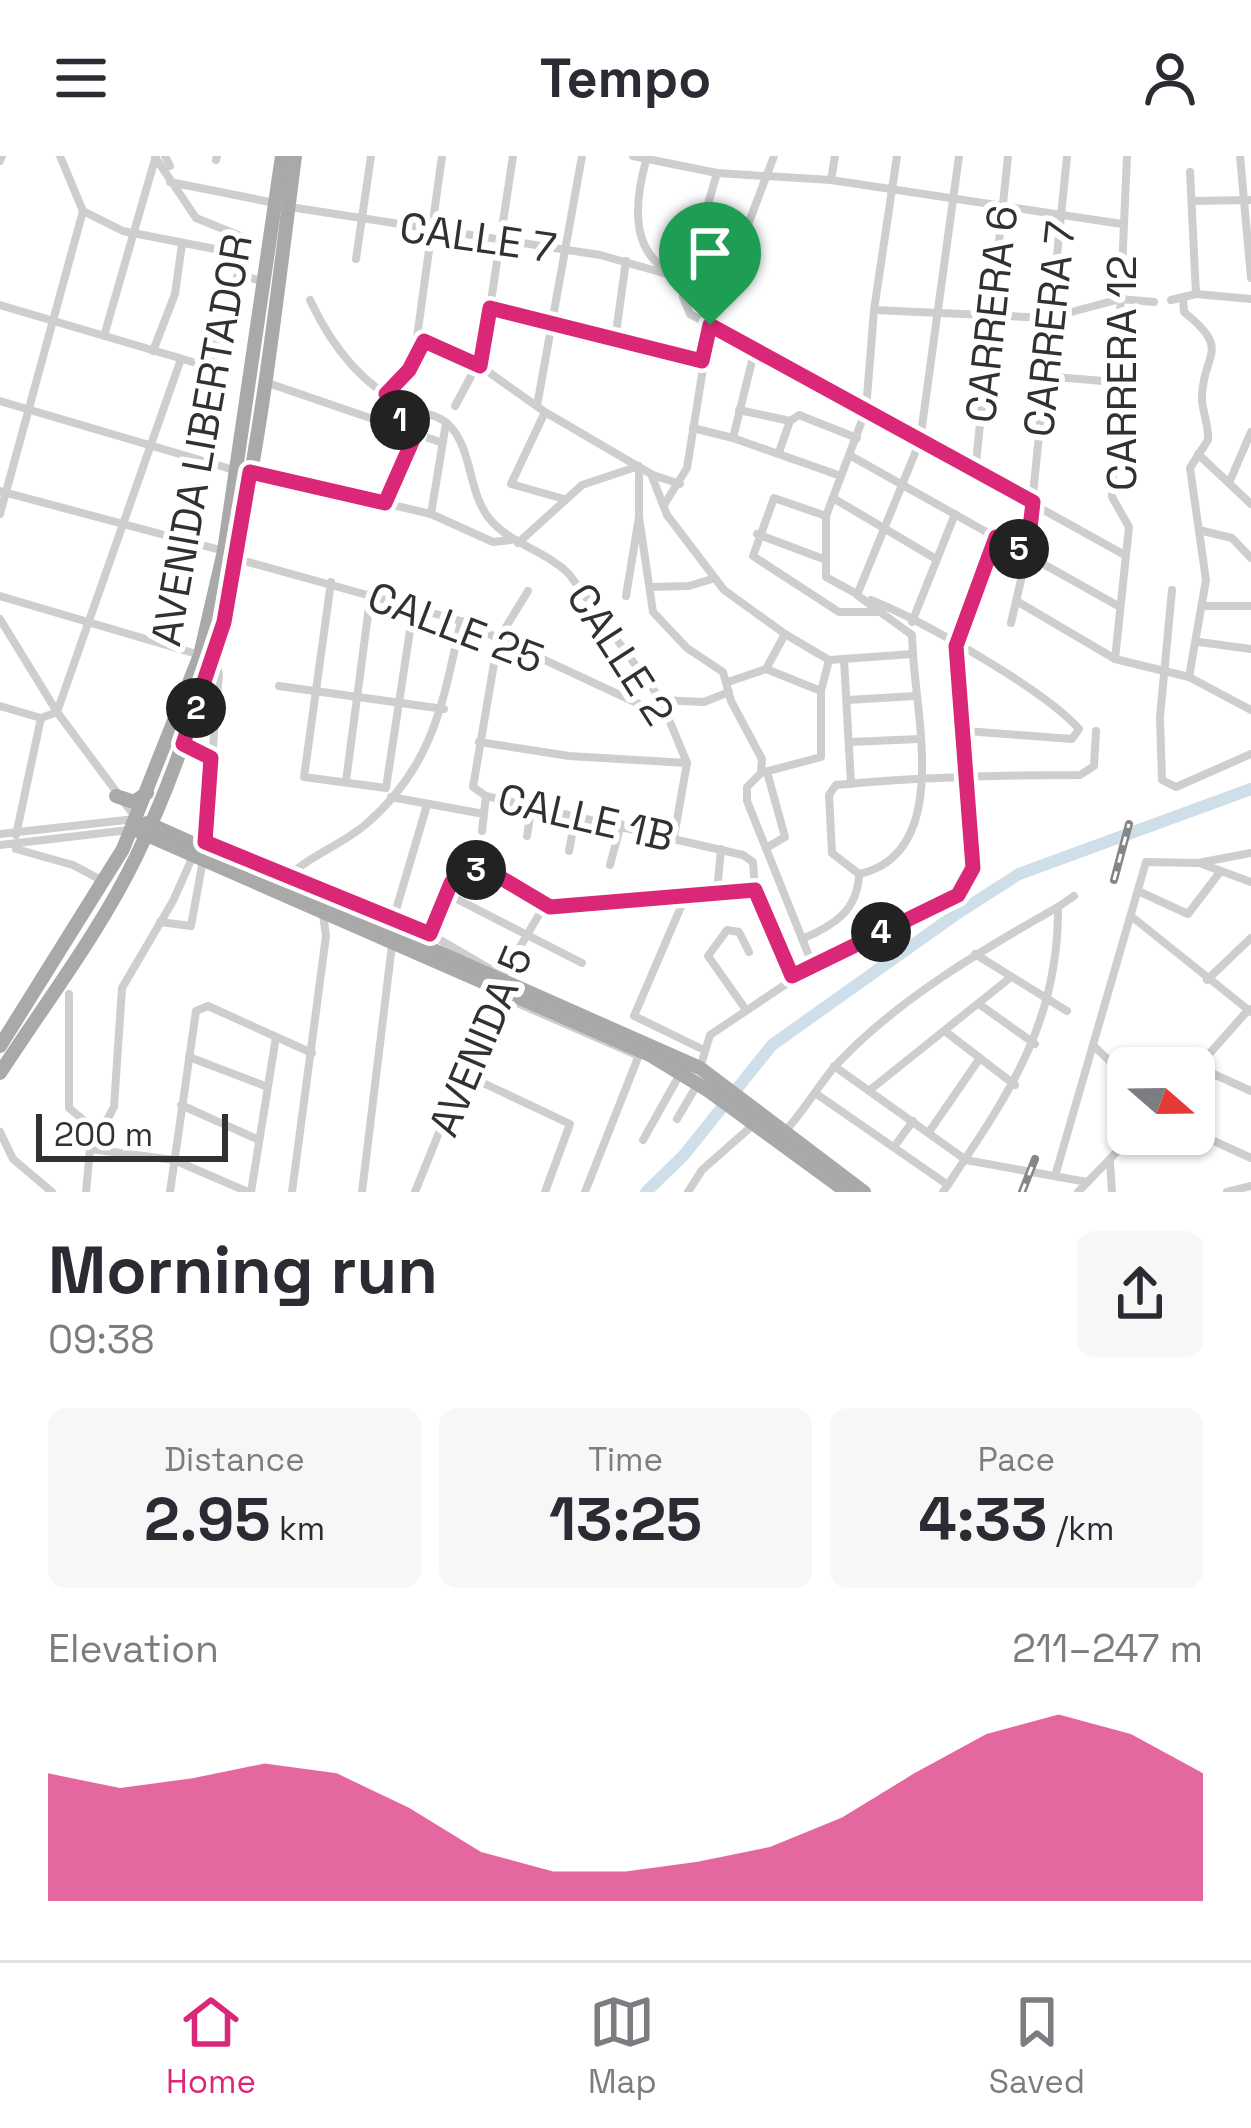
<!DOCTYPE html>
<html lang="en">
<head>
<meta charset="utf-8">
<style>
	:root { --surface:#fff; --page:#f7f7f7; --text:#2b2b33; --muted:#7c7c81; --line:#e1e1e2; --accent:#db2777 }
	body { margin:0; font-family:"Space Grotesk",sans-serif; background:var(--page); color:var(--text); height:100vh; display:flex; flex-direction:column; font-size:45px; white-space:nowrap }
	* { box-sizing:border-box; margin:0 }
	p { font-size:39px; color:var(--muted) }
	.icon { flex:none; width:66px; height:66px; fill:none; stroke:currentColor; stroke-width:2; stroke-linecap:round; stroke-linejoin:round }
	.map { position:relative; height:1036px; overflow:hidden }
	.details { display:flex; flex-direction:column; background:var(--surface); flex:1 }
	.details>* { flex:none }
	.needle { width:78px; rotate:110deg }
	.buttons { position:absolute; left:1107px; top:891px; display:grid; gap:24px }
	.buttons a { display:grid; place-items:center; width:108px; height:108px; border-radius:18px; background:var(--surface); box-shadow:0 3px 9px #0004; font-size:60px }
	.scale { position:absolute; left:36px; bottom:30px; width:192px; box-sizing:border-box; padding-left:12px; border:6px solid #313131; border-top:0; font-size:33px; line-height:42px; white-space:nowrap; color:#313131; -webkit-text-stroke:9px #fff; paint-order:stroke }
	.pin { position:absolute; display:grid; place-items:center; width:102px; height:102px; color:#fff; margin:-123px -51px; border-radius:50% 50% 50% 0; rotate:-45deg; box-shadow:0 0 12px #0007 }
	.pin .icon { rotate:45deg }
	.km { position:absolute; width:60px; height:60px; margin:-30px; border-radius:50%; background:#222; color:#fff; font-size:33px; line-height:60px; text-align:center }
	.round { display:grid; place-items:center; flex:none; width:126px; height:126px; border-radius:18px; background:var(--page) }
	.headline { display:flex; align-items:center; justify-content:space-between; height:204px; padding:0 48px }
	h1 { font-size:66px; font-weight:600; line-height:90px }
	.stats { display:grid; grid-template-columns:repeat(3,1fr); gap:18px; height:204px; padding:12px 48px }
	.stats div { display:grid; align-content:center; border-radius:18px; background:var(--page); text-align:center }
	.stats b { font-size:60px; font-weight:600 }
	.stats small { font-size:33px; font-weight:400 }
	.stats p { font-size:33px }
	.chart { height:336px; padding:24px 48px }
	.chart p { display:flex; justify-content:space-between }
	.chart svg { width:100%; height:216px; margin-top:12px; fill:var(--accent); opacity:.7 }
	header { display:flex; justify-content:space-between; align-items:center; height:156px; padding:0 48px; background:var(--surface); font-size:54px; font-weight:600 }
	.menu { display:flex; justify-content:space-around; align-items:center; height:168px; border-top:3px solid var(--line); background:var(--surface); font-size:33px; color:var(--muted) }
	.menu a { display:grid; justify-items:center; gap:6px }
	.menu .current { color:var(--accent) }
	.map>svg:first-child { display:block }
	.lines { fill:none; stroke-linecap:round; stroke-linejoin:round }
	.river { stroke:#cfdfe9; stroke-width:12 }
	.minor { stroke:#cecece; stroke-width:8 }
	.primary { stroke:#a9a9a9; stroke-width:14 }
	.rail-casing { stroke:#868686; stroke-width:8 }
	.rail { stroke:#fff; stroke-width:3; stroke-dasharray:9; stroke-linecap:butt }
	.route-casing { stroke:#fff; stroke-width:24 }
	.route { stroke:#db2777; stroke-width:15 }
	.labels { text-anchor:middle; stroke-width:12; stroke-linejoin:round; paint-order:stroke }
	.street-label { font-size:42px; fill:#313131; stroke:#fff }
</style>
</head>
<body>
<header><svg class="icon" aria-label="menu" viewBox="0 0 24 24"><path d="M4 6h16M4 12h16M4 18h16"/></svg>Tempo<svg class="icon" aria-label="person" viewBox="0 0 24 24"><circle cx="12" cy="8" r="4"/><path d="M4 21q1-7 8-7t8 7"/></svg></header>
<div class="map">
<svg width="1251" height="1036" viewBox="0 0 1251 1036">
	<rect width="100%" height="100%" fill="#fff"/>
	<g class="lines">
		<polyline class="river" points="646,1036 684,999 772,889 955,759 1019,718 1251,633"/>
		<g class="minor">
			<polyline points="60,0 83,55 123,75 230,96 239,104 238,118 264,126"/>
			<polyline points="165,0 170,10"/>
			<polyline points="442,0 417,181 480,210 545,256 651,318 667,359 724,434 785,478 829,504 913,498"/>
			<polyline points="633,0 717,17 831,24 1122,68"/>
			<path d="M959 0 920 285 857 439 912 479 913 498C917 565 950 698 859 718L832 697 829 639 836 629C917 621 998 619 1080 619L1094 610 1096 575"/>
			<polyline points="1240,0 1251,122"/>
			<polyline points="155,1 196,62 243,81 240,109"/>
			<path d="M647 1C633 50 628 104 686 124"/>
			<polyline points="216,4 217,0"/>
			<polyline points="0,5 2,0"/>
			<polyline points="1190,16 1196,138 1251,143"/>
			<polyline points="717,17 686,124 683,141 690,158 1123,398"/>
			<polyline points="831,24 835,0"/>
			<polyline points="170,26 275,47"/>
			<polyline points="1192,45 1251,44"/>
			<polyline points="290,51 600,99 667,118"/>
			<polyline points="356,103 371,0"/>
			<path d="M310 144C331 189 361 229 407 251 420 257 438 258 449 269 472 292 468 334 488 361 510 389 544 393 569 418L661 544 687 607 674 681"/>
			<polyline points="1171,144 1196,138"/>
			<polyline points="0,149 203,209 210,205 238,118"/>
			<polyline points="490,152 702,205"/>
			<polyline points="874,154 1049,162 1120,143 1154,146"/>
			<polyline points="104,180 155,3"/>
			<polyline points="615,184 626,105"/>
			<polyline points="755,193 733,282 841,320"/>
			<polyline points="153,195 175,138 182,88"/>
			<polyline points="1043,220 1115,226"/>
			<polyline points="265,226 443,287"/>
			<polyline points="386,238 409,214 424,185"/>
			<polyline points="0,245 234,314"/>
			<polyline points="455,250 483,198 513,0"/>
			<polyline points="537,250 582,0"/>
			<polyline points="739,254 790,265"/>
			<polyline points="545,256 511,328 564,343"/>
			<polyline points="397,272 407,250"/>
			<polyline points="693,272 733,282"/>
			<polyline points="779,296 790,265 799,259 857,282"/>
			<polyline points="1198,298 1251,348"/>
			<polyline points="851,300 1120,451"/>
			<polyline points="252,316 431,358 493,386 511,384"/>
			<polyline points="975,316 1008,0"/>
			<polyline points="653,319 680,328"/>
			<polyline points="1229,327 1251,276"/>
			<polyline points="0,335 224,395"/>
			<polyline points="833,342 936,403"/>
			<polyline points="385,347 415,279"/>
			<polyline points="664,349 687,312 710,169 774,0"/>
			<polyline points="0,358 83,55"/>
			<polyline points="431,358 446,267"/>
			<polyline points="826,360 774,342 753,400 839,456 879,456"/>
			<path d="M639 361 653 456 687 492 723 516 731 545 762 603 761 617 747 631V645L813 810 958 739C988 701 963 546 958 494 955 470 987 406 996 381"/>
			<polyline points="1199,374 1232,382 1251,402"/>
			<polyline points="757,378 826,404"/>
			<polyline points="518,387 582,329 639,310 639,361 626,440"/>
			<polyline points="237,403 461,465 667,561"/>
			<polyline points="331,426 304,621 386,632 414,448"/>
			<polyline points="650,431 689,430 715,422"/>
			<polyline points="1172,434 1160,561 1162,624 1176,631 1251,598"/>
			<polyline points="857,438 826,421 826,360 866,254 874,154 897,0"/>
			<polyline points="0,440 200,499"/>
			<path d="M871 444C921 464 1045 534 1079 573L1072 583 966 575"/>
			<path d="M1020 447 1115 503 1189 521 1206 424 1190 312 1208 284C1209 270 1203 258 1202 244 1201 197 1234 196 1184 156L1183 142"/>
			<polyline points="1203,450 1251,450"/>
			<polyline points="0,463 57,556 136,662"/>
			<polyline points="912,466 955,358"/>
			<polyline points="1011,467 1027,398 1067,0"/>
			<polyline points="785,478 766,513 821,535 829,504"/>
			<polyline points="1199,486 1251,493"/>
			<polyline points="1115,503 1129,371 1112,341 1127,0"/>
			<polyline points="844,504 851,628"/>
			<polyline points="1189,521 1251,554"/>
			<polyline points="728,526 766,513"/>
			<polyline points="279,530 444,553"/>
			<polyline points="661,544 704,546 729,536"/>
			<polyline points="847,544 916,540"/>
			<polyline points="0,550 41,562 57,556 181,203"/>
			<polyline points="479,586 569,600 687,607"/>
			<polyline points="850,586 919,583"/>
			<polyline points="183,588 211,603"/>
			<polyline points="761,617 821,601 821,535"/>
			<polyline points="346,625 371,436"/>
			<polyline points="391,641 484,658"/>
			<polyline points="482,675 486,640"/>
			<polyline points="0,678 135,663"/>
			<polyline points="16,679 41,562"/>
			<polyline points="527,680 532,648"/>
			<polyline points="205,686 219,518 214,502"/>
			<polyline points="0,689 129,674"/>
			<polyline points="766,692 785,681 767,616"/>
			<polyline points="16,693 73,709 103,725"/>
			<polyline points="569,695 576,658"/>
			<polyline points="254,707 430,778 497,817"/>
			<polyline points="1202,708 1251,726"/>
			<polyline points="610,709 621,668"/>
			<path d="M288 721C309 700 341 689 365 669 433 611 443 547 461 465"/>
			<polyline points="755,734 792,820"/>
			<polyline points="1138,735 1188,758 1220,716"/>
			<polyline points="717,736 721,693"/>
			<polyline points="449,739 582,807"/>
			<polyline points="686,739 634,860 702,893"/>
			<polyline points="1058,751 1074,740"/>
			<polyline points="1131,760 1251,856"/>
			<polyline points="393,764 427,649"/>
			<polyline points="160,766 191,770 203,704"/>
			<path d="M430 778C437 764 442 747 448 733 467 689 526 737 550 751"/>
			<path d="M802 783C833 770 858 755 859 718"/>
			<polyline points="975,798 1067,855"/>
			<polyline points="1207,824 1251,782"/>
			<polyline points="69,838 69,952 92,971"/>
			<polyline points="503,841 637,899"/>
			<polyline points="979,848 1035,888"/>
			<polyline points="744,851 708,800 727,774 739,776 749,796"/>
			<polyline points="946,876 1015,929"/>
			<polyline points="1095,891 1128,923"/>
			<polyline points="189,901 265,930"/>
			<polyline points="834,910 966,1004 1087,1026"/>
			<polyline points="1198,911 1251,935"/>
			<polyline points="700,912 710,879 813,810"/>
			<polyline points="1194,915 1249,853"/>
			<polyline points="464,918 570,968 545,1036"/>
			<polyline points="870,934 1011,821"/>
			<polyline points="818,939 948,1029"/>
			<polyline points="181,949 259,984"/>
			<polyline points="677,963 697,929"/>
			<path d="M786 974C805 954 821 925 837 908 898 843 982 794 1058 751 1059 869 1006 942 943 1036"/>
			<polyline points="0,976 13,1003 52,1036"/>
			<polyline points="929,976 980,902"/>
			<polyline points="1194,976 1251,1002"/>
			<polyline points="643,984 680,918"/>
			<polyline points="894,991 913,965"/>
			<polyline points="90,993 174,1004 248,1036"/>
			<polyline points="1110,1006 1112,1036"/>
			<polyline points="1055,1020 1146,706 1198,707 1251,697"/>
			<polyline points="86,1036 92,971 106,966 114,951 122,832 173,745 193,700"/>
			<polyline points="170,1036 196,855 208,850 312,897"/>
			<polyline points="251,1036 276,881"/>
			<polyline points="292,1036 326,780 323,758"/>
			<polyline points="362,1036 392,789"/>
			<polyline points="415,1036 501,823 540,757 550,751 755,734 753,706 743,699 486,640 473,631 498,484 528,435"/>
			<polyline points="585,1036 639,899"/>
			<polyline points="688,1036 702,1014 753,969"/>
			<polyline points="1078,1036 1134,978"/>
			<polyline points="1227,1036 1251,1030"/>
		</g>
		<g class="primary">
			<polyline points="116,640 134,646 147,637"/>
			<polyline points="147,667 700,912 864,1036"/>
			<polyline points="138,675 650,899 709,935 847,1036"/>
			<polyline points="0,890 123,693 200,499 224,395 282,0"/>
			<path d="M0 917C46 846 99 777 136 701 242 481 264 239 295 0"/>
		</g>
		<g class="rail-casing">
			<g id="rail">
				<polyline points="1114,724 1129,668"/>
				<polyline points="1022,1036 1035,1003"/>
			</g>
		</g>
		<use href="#rail" class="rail"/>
	</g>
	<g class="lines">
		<g class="route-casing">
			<polygon id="route" points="490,152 702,205 710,169 1033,346 1027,398 996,381 956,490 973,712 958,739 792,820 755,734 550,751 491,716 477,714 451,727 430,778 205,686 211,602 183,588 224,466 250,316 385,347 415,279 397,272 407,250 386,238 409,214 424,185 480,210"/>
		</g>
		<use href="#route" class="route"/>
	</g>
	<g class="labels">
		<g class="street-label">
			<text transform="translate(478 81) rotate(8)" y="15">CALLE 7</text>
			<text transform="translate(991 158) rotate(-84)" y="15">CARRERA 6</text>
			<text transform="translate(1049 173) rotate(-84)" y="15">CARRERA 7</text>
			<text transform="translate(1121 217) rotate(-90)" y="15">CARRERA 12</text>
			<text transform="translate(201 284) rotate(-80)" y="15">AVENIDA LIBERTADOR</text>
			<text transform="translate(456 471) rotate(21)" y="15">CALLE 25</text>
			<text transform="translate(621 498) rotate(57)" y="15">CALLE 2</text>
			<text transform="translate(586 661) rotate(13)" y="15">CALLE 1B</text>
			<text transform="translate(480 885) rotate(-67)" y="15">AVENIDA 5</text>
		</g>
	</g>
</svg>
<div class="buttons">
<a><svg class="needle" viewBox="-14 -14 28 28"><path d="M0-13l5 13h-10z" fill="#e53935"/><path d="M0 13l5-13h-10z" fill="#7c7c81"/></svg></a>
</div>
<div class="scale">200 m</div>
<div class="pin" style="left:710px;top:169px;background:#1e9e55"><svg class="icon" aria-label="arrive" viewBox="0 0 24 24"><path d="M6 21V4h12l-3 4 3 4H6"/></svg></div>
<b class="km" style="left:400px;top:264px">1</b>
<b class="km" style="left:196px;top:552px">2</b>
<b class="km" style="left:476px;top:714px">3</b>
<b class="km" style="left:881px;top:776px">4</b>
<b class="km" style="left:1019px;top:393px">5</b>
</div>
<section class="details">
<div class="headline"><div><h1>Morning run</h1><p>09:38</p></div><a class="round"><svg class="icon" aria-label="share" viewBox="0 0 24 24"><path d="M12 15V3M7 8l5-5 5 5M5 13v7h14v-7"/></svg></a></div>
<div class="stats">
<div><p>Distance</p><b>2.95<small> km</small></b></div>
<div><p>Time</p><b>13:25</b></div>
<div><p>Pace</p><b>4:33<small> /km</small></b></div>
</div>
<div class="chart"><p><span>Elevation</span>211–247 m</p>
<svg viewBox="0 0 160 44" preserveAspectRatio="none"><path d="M0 44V18L10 21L20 19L30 16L40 18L50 25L60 34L70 38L80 38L90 36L100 33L110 27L120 18L130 10L140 6L150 10L160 18V44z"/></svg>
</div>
</section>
<nav class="menu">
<a class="current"><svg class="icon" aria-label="home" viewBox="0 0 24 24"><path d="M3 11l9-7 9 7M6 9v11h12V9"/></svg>Home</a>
<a><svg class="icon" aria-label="map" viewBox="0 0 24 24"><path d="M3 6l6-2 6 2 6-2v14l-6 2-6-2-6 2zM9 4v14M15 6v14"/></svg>Map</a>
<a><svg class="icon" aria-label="saved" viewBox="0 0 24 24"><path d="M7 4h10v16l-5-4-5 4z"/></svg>Saved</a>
</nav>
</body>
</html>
